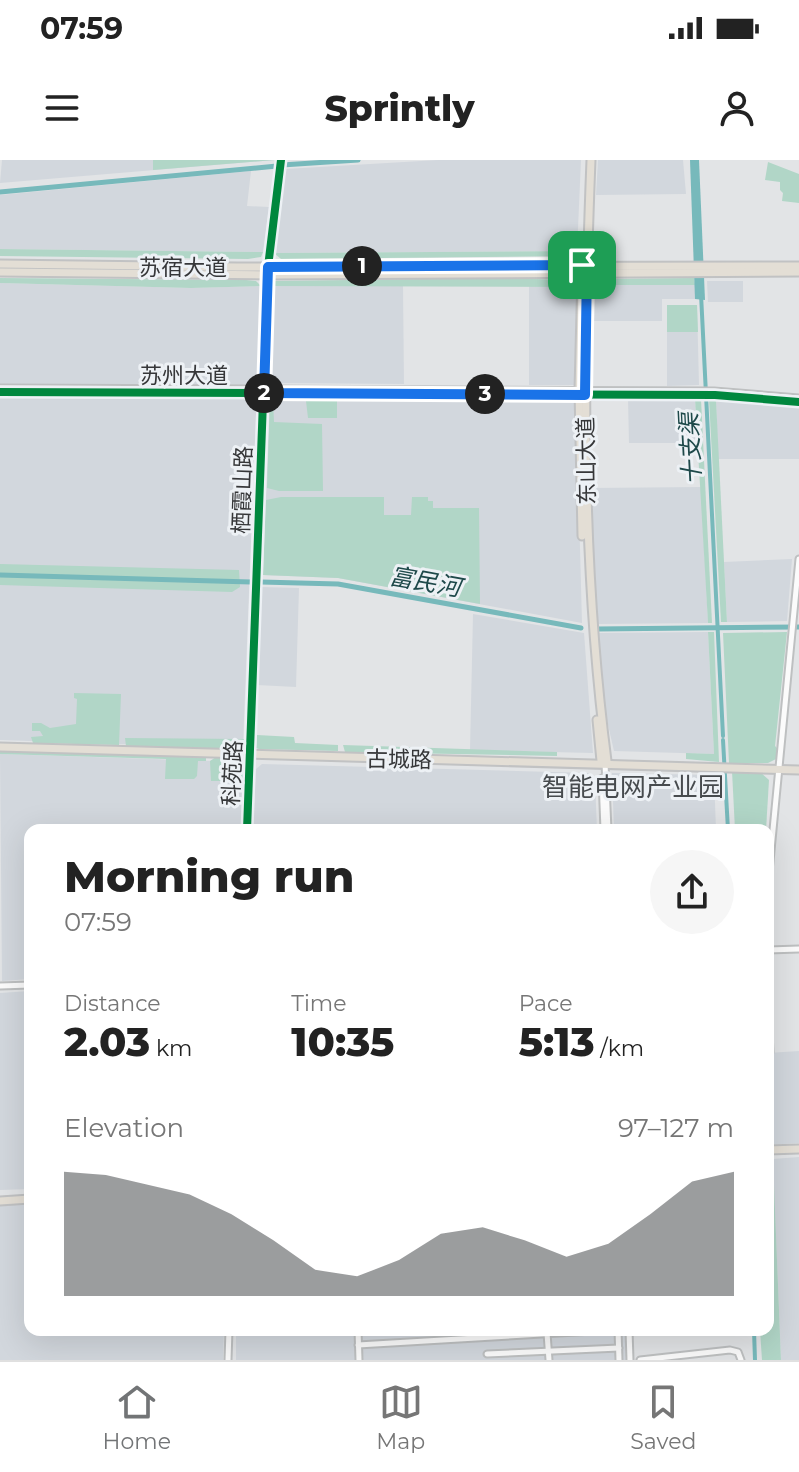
<!DOCTYPE html>
<html lang="en">
<head>
<meta charset="utf-8">
<style>
	:root { --surface:#fff; --page:#f6f6f6; --text:#222; --muted:#767676; --line:#e0e0e0; --accent:#727476 }
	body { margin:0; font-family:Montserrat,"Noto Sans SC",sans-serif; background:var(--page); color:var(--text); height:100vh; display:flex; flex-direction:column; font-size:30px; white-space:nowrap }
	* { box-sizing:border-box; margin:0 }
	p { font-size:26px; color:var(--muted) }
	.icon { flex:none; width:44px; height:44px; fill:none; stroke:currentColor; stroke-width:2; stroke-linecap:round; stroke-linejoin:round }
	.map { position:relative; flex:1; overflow:hidden }
	.side { position:absolute; left:24px; top:664px; width:750px; height:512px; display:flex; flex-direction:column; background:var(--surface); border-radius:16px; box-shadow:0 8px 32px #0002 }
	.side>* { flex:none }
	.pin { position:absolute; display:grid; place-items:center; width:68px; height:68px; color:#fff; margin:-34px; border-radius:16px; box-shadow:0 4px 12px #0006 }
	.km { position:absolute; width:40px; height:40px; margin:-20px; border-radius:50%; background:#222; color:#fff; font-size:22px; line-height:40px; text-align:center }
	.round { display:grid; place-items:center; flex:none; width:84px; height:84px; border-radius:42px; background:var(--page) }
	.summary { display:flex; align-items:center; justify-content:space-between; height:136px; padding:0 40px }
	h1 { font-size:44px; font-weight:800; line-height:60px }
	.metrics { display:grid; grid-template-columns:repeat(3,1fr); gap:12px; height:136px; padding:8px 40px }
	.metrics div { display:grid; align-content:center }
	.metrics b { font-size:40px; font-weight:800 }
	.metrics small { font-size:22px; font-weight:400 }
	.metrics p { font-size:22px }
	.chart { height:224px; padding:16px 40px }
	.chart p { display:flex; justify-content:space-between }
	.chart svg { width:100%; height:144px; margin-top:8px; fill:var(--accent); opacity:.7 }
	.status { display:flex; justify-content:space-between; align-items:center; height:56px; padding:0 40px; background:var(--surface); direction:ltr }
	.status svg { height:22px; fill:currentColor }
	header { display:flex; justify-content:space-between; align-items:center; height:104px; padding:0 40px; background:var(--surface); font-size:36px; font-weight:800 }
	.tabs { display:flex; justify-content:space-around; align-items:center; height:112px; border-top:2px solid var(--line); background:var(--surface); font-size:22px; color:var(--muted) }
	.tabs a { display:grid; justify-items:center; gap:4px }
	.tabs .current { color:var(--accent) }
	.map>svg:first-child { display:block }
	.built { fill:#d2d7dd }
	.green { fill:#b1d6c7 }
	.water { fill:#77b9bb }
	.lines { fill:none; stroke-linecap:round; stroke-linejoin:round }
	.canal { stroke:#77b9bb; stroke-width:4 }
	.river { stroke:#77b9bb; stroke-width:5 }
	.minor-casing { stroke:#bec0c1; stroke-width:9 }
	.major-casing { stroke:#c1c2c3; stroke-width:11 }
	.minor { stroke:#fbfbfb; stroke-width:5 }
	.major { stroke:#e3ded5; stroke-width:7 }
	.cycleway-casing { stroke:#edf1f5; stroke-width:13 }
	.cycleway { stroke:#00873e; stroke-width:8 }
	.route-casing { stroke:#fff; stroke-width:16 }
	.route { stroke:#1a73e8; stroke-width:10 }
	.labels { text-anchor:middle; stroke-width:6; stroke-linejoin:round; paint-order:stroke }
	.street-label { font-size:22px; fill:#363739; stroke:#edf1f5 }
	.water-label { font-size:24px; font-style:italic; fill:#1e494a; stroke:#edf1f5 }
	.quarter-label { font-size:26px; fill:#474b4e; stroke:#edf1f5 }
</style>
</head>
<body>
<div class="status"><b>07:59</b><svg viewBox="0 0 49 12"><path d="M0 12V9h3v3zM5 12V6h3v6zM10 12V3h3v9zM15 12V0h3v12zM26 1h20v11H26zM47 4h2v5h-2z"/></svg></div>
<header><svg class="icon" aria-label="menu" viewBox="0 0 24 24"><path d="M4 6h16M4 12h16M4 18h16"/></svg>Sprintly<svg class="icon" aria-label="person" viewBox="0 0 24 24"><circle cx="12" cy="8" r="4"/><path d="M4 21q1-7 8-7t8 7"/></svg></header>
<div class="map">
<svg width="799" height="1200" viewBox="0 0 799 1200">
	<rect width="100%" height="100%" fill="#e2e4e6"/>
	<g class="built">
		<polygon points="2,0 274,0 0,23"/>
		<polygon points="438,0 581,0 577,91 274,93 285,9"/>
		<polygon points="598,0 683,0 686,34 596,35"/>
		<polygon points="251,11 247,46 269,47 263,92 0,89 0,35"/>
		<polygon points="707,121 743,121 743,142 708,142"/>
		<polygon points="0,123 191,128 261,126 243,585 238,588 0,580"/>
		<polygon points="595,125 695,125 695,139 662,139 662,161 594,161"/>
		<polygon points="271,126 403,126 404,224 272,223 268,217"/>
		<polygon points="529,126 577,127 574,225 529,225"/>
		<polygon points="667,145 697,145 699,225 667,226"/>
		<polygon points="270,238 576,239 582,463 338,418 263,415"/>
		<polygon points="628,239 695,239 697,283 629,283"/>
		<polygon points="716,240 799,248 799,299 718,299"/>
		<polygon points="701,327 708,463 597,464 591,328"/>
		<polygon points="792,399 787,461 727,462 724,402"/>
		<polygon points="261,427 299,428 296,527 257,525"/>
		<polygon points="473,454 584,473 593,593 470,590"/>
		<polygon points="708,472 714,594 614,591 603,543 599,473"/>
		<polygon points="0,594 245,602 242,670 30,670 30,819 2,821"/>
		<polygon points="262,604 589,613 595,621 597,670 253,670 256,609"/>
		<polygon points="612,613 714,615 716,670 614,670"/>
		<polygon points="30,831 30,1029 0,1030 0,833"/>
		<polygon points="799,891 799,983 768,985 768,893"/>
		<polygon points="799,997 799,1200 781,1200 773,999"/>
		<polygon points="30,1043 30,1170 224,1170 223,1200 0,1200 0,1045"/>
		<polygon points="236,1170 625,1170 626,1200 236,1200"/>
	</g>
	<g class="green">
		<polygon points="153,0 274,0 153,10"/>
		<polygon points="768,2 799,14 799,43 782,41 783,33 780,30 780,22 765,20"/>
		<polygon points="0,89 263,92 261,97 248,99 0,96"/>
		<polygon points="577,91 571,96 281,99 274,93"/>
		<polygon points="0,118 246,120 256,121 261,126 191,128 0,123"/>
		<polygon points="494,118 570,120 577,127 271,126 275,121"/>
		<polygon points="694,118 695,125 595,125 604,119"/>
		<polygon points="667,145 697,145 698,172 667,172"/>
		<polygon points="270,238 337,239 337,258 308,258 306,241 273,241 274,262 322,264 323,331 279,331 267,328"/>
		<polygon points="695,239 701,239 712,463 708,463"/>
		<polygon points="709,239 716,240 727,462 721,462"/>
		<polygon points="281,337 384,337 384,355 411,355 412,337 428,337 428,341 433,341 433,348 479,348 480,444 338,418 263,415 266,340"/>
		<polygon points="0,404 239,410 240,427 232,432 0,425"/>
		<polygon points="708,472 714,472 719,602 686,599 686,593 714,594"/>
		<polygon points="787,472 775,586 778,589 776,599 768,603 729,603 723,473"/>
		<polygon points="74,533 121,534 119,585 33,583 31,577 43,576 40,571 32,571 32,563 41,563 50,568 76,564 77,539 74,538"/>
		<polygon points="257,575 294,577 295,583 338,585 338,591 259,589 256,588"/>
		<polygon points="125,578 244,579 243,587 238,589 126,586"/>
		<polygon points="343,585 557,592 557,596 345,592"/>
		<polygon points="0,591 206,597 206,601 198,601 197,616 194,619 165,619 166,599 0,594"/>
		<polygon points="216,597 245,600 244,621 211,621 210,601"/>
		<polygon points="732,611 760,612 769,620 766,670 735,670"/>
		<polygon points="768,999 773,999 781,1200 762,1200 760,1170 768,1170"/>
	</g>
	<polygon class="water" points="690,0 699,0 705,140 695,139"/>
	<g class="lines">
		<g class="canal">
			<polyline points="701,134 723,576"/>
			<polyline points="723,580 728,670"/>
			<polyline points="754,1170 755,1200"/>
		</g>
		<g class="river">
			<polyline points="282,5 358,0"/>
			<polyline points="0,32 277,6"/>
			<polyline points="0,415 251,422"/>
			<polyline points="261,422 338,424 581,468"/>
			<polyline points="597,469 799,467"/>
		</g>
		<g class="minor-casing">
			<g id="minor">
				<polyline points="0,228 714,231 799,238"/>
				<polyline points="0,232 715,235 799,242"/>
				<polyline points="605,603 608,670"/>
				<polyline points="602,618 604,670"/>
				<polyline points="247,670 268,107 281,0"/>
				<polyline points="768,722 799,399"/>
				<polyline points="768,790 799,789"/>
				<polyline points="0,826 30,825"/>
				<polyline points="768,853 770,892"/>
				<polyline points="358,1170 359,1200"/>
				<polyline points="618,1170 619,1200"/>
				<polyline points="629,1170 630,1200"/>
				<polyline points="547,1173 549,1200"/>
				<polyline points="358,1185 610,1170"/>
				<polyline points="487,1194 619,1188"/>
				<polyline points="228,1200 229,1170"/>
				<polyline points="640,1200 730,1190 738,1192 741,1200"/>
			</g>
		</g>
		<g class="major-casing">
			<g id="major">
				<path d="M591 0C583 201 581 401 607 601"/>
				<polyline points="0,104 237,107 799,106"/>
				<polyline points="0,112 268,115 799,112"/>
				<polyline points="582,112 579,230 582,376"/>
				<polyline points="597,560 601,601"/>
				<polyline points="0,587 799,610"/>
				<polyline points="768,990 799,989"/>
				<polyline points="0,1041 30,1039"/>
			</g>
		</g>
		<use href="#minor" class="minor"/>
		<use href="#major" class="major"/>
		<g class="cycleway-casing">
			<g id="cycleway">
				<polyline points="0,232 715,235 799,242"/>
				<polyline points="247,670 268,107 281,0"/>
			</g>
		</g>
		<use href="#cycleway" class="cycleway"/>
	</g>
	<g class="lines">
		<g class="route-casing">
			<polygon id="route" points="582,105 587,105 585,235 264,233 268,107"/>
		</g>
		<use href="#route" class="route"/>
	</g>
	<g class="labels">
		<g class="street-label">
			<text x="183" y="115">苏宿大道</text>
			<text x="184" y="223">苏州大道</text>
			<text transform="translate(586 301) rotate(-91)" y="8">东山大道</text>
			<text transform="translate(242 330) rotate(-88)" y="8">栖霞山路</text>
			<text transform="translate(399 599) rotate(1)" y="8">古城路</text>
			<text transform="translate(232 613) rotate(-87)" y="8">科苑路</text>
		</g>
		<g class="water-label">
			<text transform="translate(691 289) rotate(-93)" y="8">十支渠</text>
			<text transform="translate(425 422) rotate(10)" y="8">富民河</text>
		</g>
		<g class="quarter-label">
			<text x="633" y="636">智能电网产业园</text>
		</g>
	</g>
</svg>
<div class="pin" style="left:582px;top:105px;background:#1e9e55"><svg class="icon" aria-label="arrive" viewBox="0 0 24 24"><path d="M6 21V4h12l-3 4 3 4H6"/></svg></div>
<b class="km" style="left:362px;top:106px">1</b>
<b class="km" style="left:264px;top:233px">2</b>
<b class="km" style="left:485px;top:234px">3</b>
<section class="side">
<div class="summary"><div><h1>Morning run</h1><p>07:59</p></div><a class="round"><svg class="icon" aria-label="share" viewBox="0 0 24 24"><path d="M12 15V3M7 8l5-5 5 5M5 13v7h14v-7"/></svg></a></div>
<div class="metrics">
<div><p>Distance</p><b>2.03<small> km</small></b></div>
<div><p>Time</p><b>10:35</b></div>
<div><p>Pace</p><b>5:13<small> /km</small></b></div>
</div>
<div class="chart"><p><span>Elevation</span>97–127 m</p>
<svg viewBox="0 0 160 44" preserveAspectRatio="none"><path d="M0 44V6L10 7L20 10L30 13L40 19L50 27L60 36L70 38L80 33L90 25L100 23L110 27L120 32L130 28L140 19L150 9L160 6V44z"/></svg>
</div>
</section>
</div>
<nav class="tabs">
<a class="current"><svg class="icon" aria-label="home" viewBox="0 0 24 24"><path d="M3 11l9-7 9 7M6 9v11h12V9"/></svg>Home</a>
<a><svg class="icon" aria-label="map" viewBox="0 0 24 24"><path d="M3 6l6-2 6 2 6-2v14l-6 2-6-2-6 2zM9 4v14M15 6v14"/></svg>Map</a>
<a><svg class="icon" aria-label="saved" viewBox="0 0 24 24"><path d="M7 4h10v16l-5-4-5 4z"/></svg>Saved</a>
</nav>
</body>
</html>
